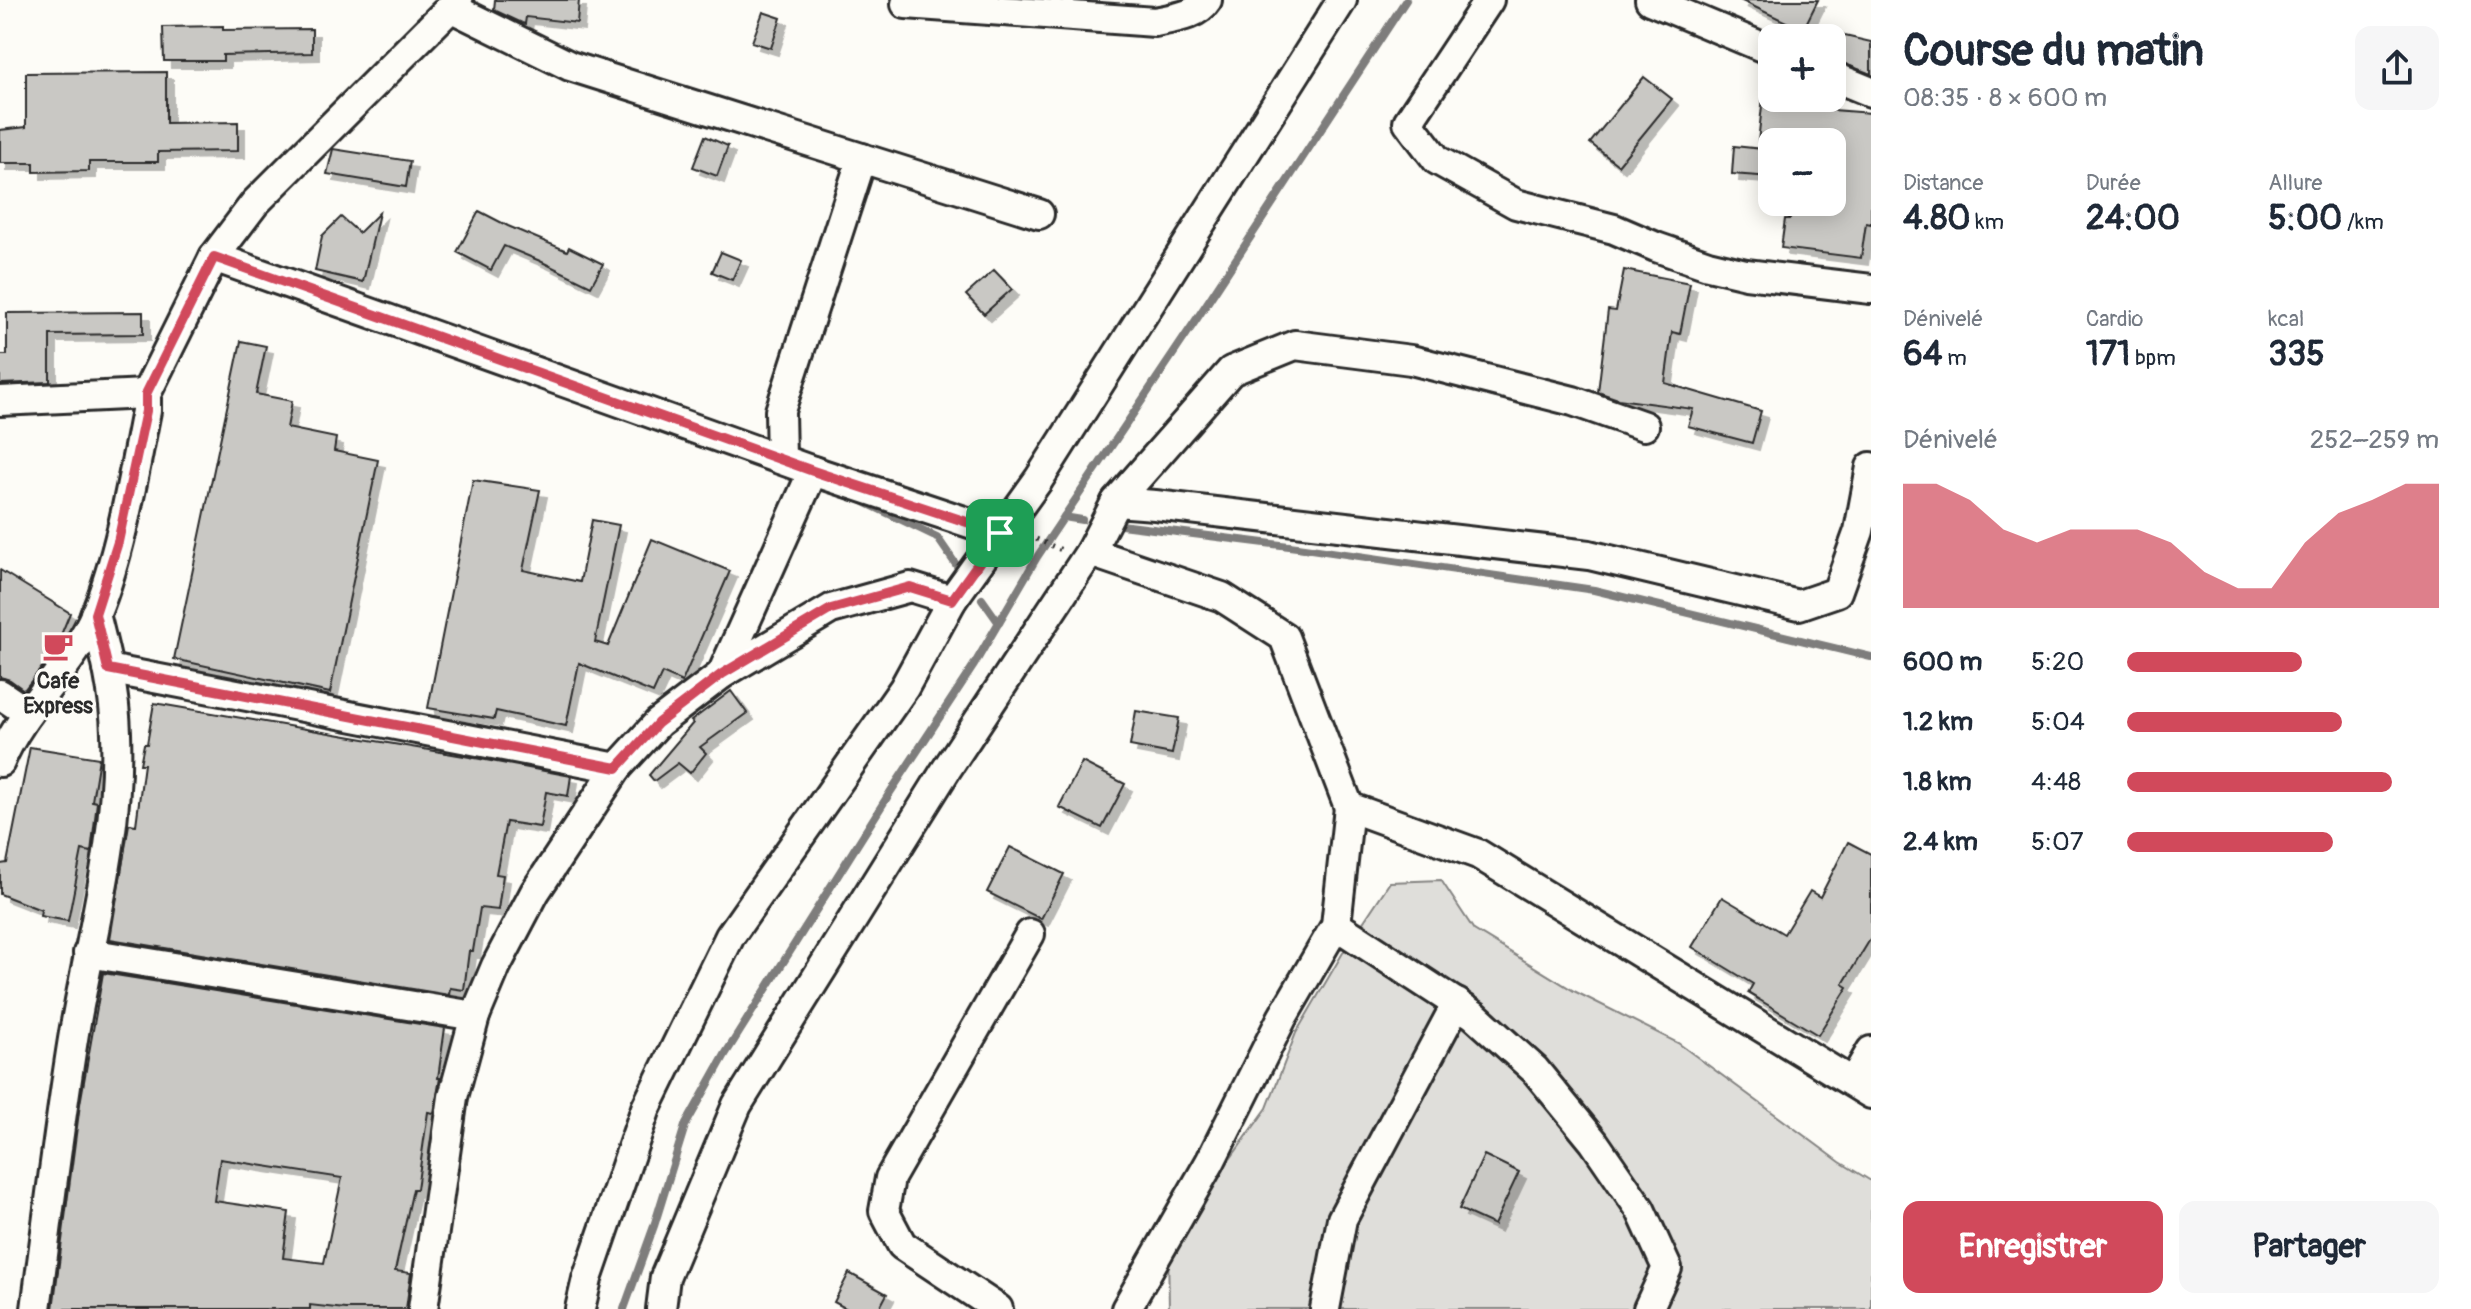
<!DOCTYPE html>
<html lang="fr">
<head>
<meta charset="utf-8">
<style>
	:root { --surface:#fff; --page:#f6f6f7; --text:#1f2937; --muted:#747a83; --accent:#d1495b }
	body { margin:0; font-family:Pangolin,sans-serif; background:var(--page); color:var(--text); height:100vh; display:flex; flex-direction:column; font-size:30px; white-space:nowrap }
	* { box-sizing:border-box; margin:0 }
	p { font-size:26px; color:var(--muted) }
	.icon { flex:none; width:44px; height:44px; fill:none; stroke:currentColor; stroke-width:2; stroke-linecap:round; stroke-linejoin:round }
	.map { position:relative; flex:1; overflow:hidden }
	.side { display:flex; flex-direction:column; background:var(--surface); width:600px }
	.side>* { flex:none }
	.controls { position:absolute; left:1758px; top:24px; display:grid; gap:16px }
	.controls a { display:grid; place-items:center; width:88px; height:88px; border-radius:16px; background:var(--surface); box-shadow:0 4px 20px #0003; font-size:40px }
	.pin { position:absolute; display:grid; place-items:center; width:68px; height:68px; color:#fff; margin:-34px; border-radius:16px; box-shadow:0 4px 12px #0006 }
	.round { display:grid; place-items:center; flex:none; width:84px; height:84px; border-radius:16px; background:var(--page) }
	.headline { display:flex; align-items:center; justify-content:space-between; height:136px; padding:0 32px }
	h1 { font-size:44px; font-weight:700; line-height:60px }
	.stats { display:grid; grid-template-columns:repeat(3,1fr); gap:12px; height:136px; padding:8px 32px }
	.stats div { display:grid; align-content:center }
	.stats b { font-size:34px; font-weight:700 }
	.stats small { font-size:22px; font-weight:400 }
	.stats p { font-size:22px }
	.chart { height:224px; padding:16px 32px }
	.chart p { display:flex; justify-content:space-between }
	.chart svg { width:100%; height:144px; margin-top:8px; fill:var(--accent); opacity:.7 }
	.action { display:flex; gap:16px; margin-top:auto; padding:16px 32px }
	.action a { flex:1; height:92px; border-radius:16px; background:var(--accent); color:#fff; font-size:32px; font-weight:700; line-height:92px; text-align:center }
	.action a+a { background:var(--page); color:var(--text) }
	ul { padding:0 32px; list-style:none; font-size:26px }
	li { display:grid; grid-template-columns:128px 96px 1fr; align-items:center; height:60px }
	li i { height:20px; border-radius:10px; background:var(--accent) }
	main { display:flex; flex:1; min-height:0 }
	.map>svg:first-child { display:block }
	.green { fill:#dfdeda; stroke:#858482; stroke-width:2 }
	.lines { fill:none; stroke-linecap:round; stroke-linejoin:round }
	.stream { stroke:#7e7d7b; stroke-width:8 }
	.building { fill:#c9c8c4; stroke:#2b2b2b; stroke-width:2; fill-rule:evenodd; filter:url(#shadow) }
	.minor-casing { stroke:#2b2b2b; stroke-width:34 }
	.path { stroke:#2b2b2b; stroke-width:5; stroke-dasharray:2 6; stroke-linecap:butt }
	.minor { stroke:#fdfcf7; stroke-width:28 }
	.route-casing { stroke:#fff; stroke-width:16 }
	.route { stroke:#d1495b; stroke-width:10 }
	.labels { text-anchor:middle; stroke-width:6; stroke-linejoin:round; paint-order:stroke }
	.poi-label { font-size:22px; font-weight:bold; fill:#2b2b2b; stroke:#fdfcf7 }
</style>
</head>
<body>
<main>
<div class="map">
<svg width="1871" height="1309" viewBox="0 0 1871 1309">
	<defs>
		<filter id="shadow"><feDropShadow dx="7" dy="7" stdDeviation="0" flood-color="#0004"/></filter>
	</defs>
	<rect width="100%" height="100%" fill="#fdfcf7"/>
	<filter id="ink" filterUnits="userSpaceOnUse"><feTurbulence type="fractalNoise" baseFrequency=".0125" numOctaves="2"/><feDisplacementMap in="SourceGraphic" scale="16" xChannelSelector="R" yChannelSelector="G"/><feConvolveMatrix kernelMatrix="1 2 1 2 8 2 1 2 1" color-interpolation-filters="sRGB"/></filter>
	<g filter="url(#ink)">
		<polygon class="green" points="1441,880 1474,930 1574,991 1678,1043 1840,1162 1871,1181 1871,1309 1169,1309 1168,1245 1267,1108 1296,1033 1344,951 1390,882"/>
		<g class="lines">
			<g class="stream">
				<polyline points="860,500 937,537 959,569"/>
				<polyline points="1064,517 1082,520"/>
				<polyline points="1113,524 1297,547 1594,590 1871,657"/>
				<polyline points="982,599 999,623"/>
				<polyline points="624,1309 654,1226 685,1126 726,1053 891,791 974,665 1037,557 1198,317 1406,0"/>
			</g>
		</g>
		<g class="building">
			<polygon points="495,0 579,0 577,23 526,17 525,24 522,23 494,10"/>
			<polygon points="1740,0 1818,0 1803,30"/>
			<polygon points="763,12 781,18 771,48 752,42"/>
			<polygon points="223,26 223,30 312,29 312,53 223,55 223,61 164,61 163,27"/>
			<polygon points="1832,33 1871,42 1871,74 1832,59"/>
			<polygon points="166,72 166,123 238,122 238,151 158,152 158,162 89,162 89,171 34,172 34,163 0,163 0,130 26,127 26,73"/>
			<polygon points="1644,77 1672,99 1618,165 1590,143"/>
			<polygon points="1763,97 1808,103 1808,108 1871,113 1871,224 1866,223 1861,258 1781,248 1785,219 1790,219 1793,202 1832,202 1832,142 1758,142"/>
			<polygon points="705,136 728,146 717,176 693,167"/>
			<polygon points="1734,146 1772,150 1772,177 1732,174"/>
			<polygon points="333,149 410,161 406,187 327,174"/>
			<polygon points="479,211 508,226 567,251 569,247 603,264 591,286 540,261 504,246 491,270 457,252"/>
			<polygon points="379,213 363,282 315,271 322,236 341,217 359,233"/>
			<polygon points="721,252 741,260 732,280 712,272"/>
			<polygon points="994,270 1012,289 984,314 966,295"/>
			<polygon points="1624,270 1690,283 1680,334 1672,332 1665,383 1761,411 1752,443 1688,426 1693,409 1618,399 1598,392 1608,310 1616,311"/>
			<polygon points="143,312 143,334 50,335 50,382 0,384 0,355 7,355 7,313"/>
			<polygon points="241,341 266,346 256,394 292,401 287,428 336,438 334,451 378,460 330,693 174,659"/>
			<polygon points="473,480 540,490 523,570 580,582 592,520 619,525 595,642 608,646 652,539 730,571 682,682 662,673 653,693 579,663 566,726 496,711 494,719 428,708"/>
			<polygon points="0,570 70,613 54,652 24,690 10,680 0,677"/>
			<polygon points="731,691 747,713 700,747 706,753 690,773 678,763 654,781 649,775 693,723 691,721"/>
			<polygon points="154,703 464,756 571,776 568,796 546,792 540,827 506,822 496,874 503,875 498,910 480,908 473,951 469,951 464,990 450,988 449,995 110,939 129,824 136,825 144,764 140,764 144,744 147,744"/>
			<polygon points="1136,711 1179,718 1172,754 1130,746"/>
			<polygon points="30,747 99,758 92,801 97,802 91,852 82,850 68,921 40,916 41,910 0,894 0,864 7,863"/>
			<polygon points="1082,762 1125,784 1102,828 1059,807"/>
			<polygon points="1848,842 1871,854 1871,938 1843,984 1848,987 1818,1035 1748,993 1753,984 1692,947 1722,897 1784,934 1810,891 1820,897"/>
			<polygon points="1010,847 1064,874 1041,919 987,892"/>
			<path d="M103 973 445 1028 438 1078H440L434 1113 428 1112 417 1189H413L395 1271 411 1273 406 1309H345L310 1305V1309H53L80 1104ZM220 1159 342 1178 324 1263 283 1258 289 1212 214 1201Z"/>
			<polygon points="1484,1155 1519,1172 1494,1225 1459,1209"/>
			<polygon points="849,1273 887,1294 879,1309 847,1309 834,1302"/>
		</g>
		<g class="lines">
			<g class="minor-casing">
				<g id="minor">
					<polyline points="1489,0 1408,122 1437,160 1516,204 1614,229 1656,247 1708,265 1746,274 1871,289"/>
					<polyline points="1650,0 1772,51"/>
					<path d="M906 4 1155 22C1173 18 1197 16 1207 0"/>
					<polyline points="452,8 570,66 1039,214"/>
					<polyline points="1832,76 1871,92"/>
					<polyline points="214,257 813,471 1000,533"/>
					<polyline points="0,401 146,394"/>
					<polyline points="781,459 780,411 862,158"/>
					<polyline points="1116,502 1231,371 1295,345 1411,360 1573,401 1644,426"/>
					<polyline points="1090,552 1222,597 1284,637 1349,807 1478,854 1871,1094"/>
					<polyline points="108,669 617,768"/>
					<polyline points="722,674 813,471"/>
					<polyline points="0,694 28,713"/>
					<path d="M0 762C22 707 73 668 96 613 121 552 133 477 146 411V394L214 257 255 203 458 0"/>
					<polyline points="1336,925 1474,1015 1535,1070 1594,1142 1640,1209 1667,1268 1648,1309"/>
					<polyline points="88,953 475,1016"/>
					<polyline points="1853,1082 1871,1051"/>
					<path d="M36 1309C48 1217 59 1125 74 1033 91 934 120 834 116 733 115 693 105 653 95 614"/>
					<polyline points="423,1309 453,1097 475,1016 496,966 535,892 617,768 658,723 722,674 831,609 910,587 952,600"/>
					<polyline points="580,1309 587,1279 646,1108 730,936 904,688 952,600 1039,479 1342,0"/>
					<polyline points="661,1309 665,1277 737,1105 946,770 1090,552 1116,502 1155,505 1589,555 1799,605 1837,592 1859,531 1871,467"/>
					<polyline points="998,1309 902,1245 884,1211 890,1178 1030,934"/>
					<polyline points="1126,1309 1210,1162 1282,1018 1336,925 1349,807"/>
					<polyline points="1325,1309 1342,1219 1457,1003"/>
				</g>
			</g>
			<polyline class="path" points="1029,536 1064,551"/>
			<use href="#minor" class="minor"/>
		</g>
	</g>
	<g class="lines" filter="url(#ink)">
		<g class="route-casing">
			<polygon id="route" points="214,257 813,471 1000,533 952,600 910,587 831,609 722,674 658,723 617,768 108,669 95,614 118,542 146,411 146,394"/>
		</g>
		<use href="#route" class="route"/>
	</g>
	<defs>
		<g id="cafe-bare" transform="scale(2.4)"><path d="M-5.5-4.5H6V0H3Q3 3.5 0 3.5H-2.5Q-5.5 3.5-5.5 0ZM3-3.2v2h1.7v-2ZM-6 4.5H4V6H-6Z" fill="#d1495b" stroke="#fdfcf7" stroke-width="2.5" paint-order="stroke"/></g>
	</defs>
	<g fill-rule="evenodd">
		<use href="#cafe-bare" x="58" y="646"/>
	</g>
	<g class="labels">
		<g class="poi-label">
			<text x="58" y="688">Cafe<tspan x="58" dy="25">Express</tspan></text>
		</g>
	</g>
</svg>
<div class="controls">
<a>+</a>
<a>−</a>
</div>
<div class="pin" style="left:1000px;top:533px;background:#1e9e55"><svg class="icon" aria-label="arrive" viewBox="0 0 24 24"><path d="M6 21V4h12l-3 4 3 4H6"/></svg></div>
</div>
<section class="side">
<div class="headline"><div><h1>Course du matin</h1><p>08:35 · 8 × 600 m</p></div><a class="round"><svg class="icon" aria-label="share" viewBox="0 0 24 24"><path d="M12 15V3M7 8l5-5 5 5M5 13v7h14v-7"/></svg></a></div>
<div class="stats">
<div><p>Distance</p><b>4.80<small> km</small></b></div>
<div><p>Durée</p><b>24:00</b></div>
<div><p>Allure</p><b>5:00<small> /km</small></b></div>
</div>
<div class="stats">
<div><p>Dénivelé</p><b>64<small> m</small></b></div>
<div><p>Cardio</p><b>171<small> bpm</small></b></div>
<div><p>kcal</p><b>335</b></div>
</div>
<div class="chart"><p><span>Dénivelé</span>252–259 m</p>
<svg viewBox="0 0 160 44" preserveAspectRatio="none"><path d="M0 44V6L10 6L20 11L30 20L40 24L50 20L60 20L70 20L80 24L90 33L100 38L110 38L120 24L130 15L140 11L150 6L160 6V44z"/></svg>
</div>
<ul>
<li><b>600 m</b>5:20<i style="width:56%"></i></li>
<li><b>1.2 km</b>5:04<i style="width:69%"></i></li>
<li><b>1.8 km</b>4:48<i style="width:85%"></i></li>
<li><b>2.4 km</b>5:07<i style="width:66%"></i></li>
</ul>
<div class="action"><a>Enregistrer</a><a>Partager</a></div>
</section>
</main>
</body>
</html>
